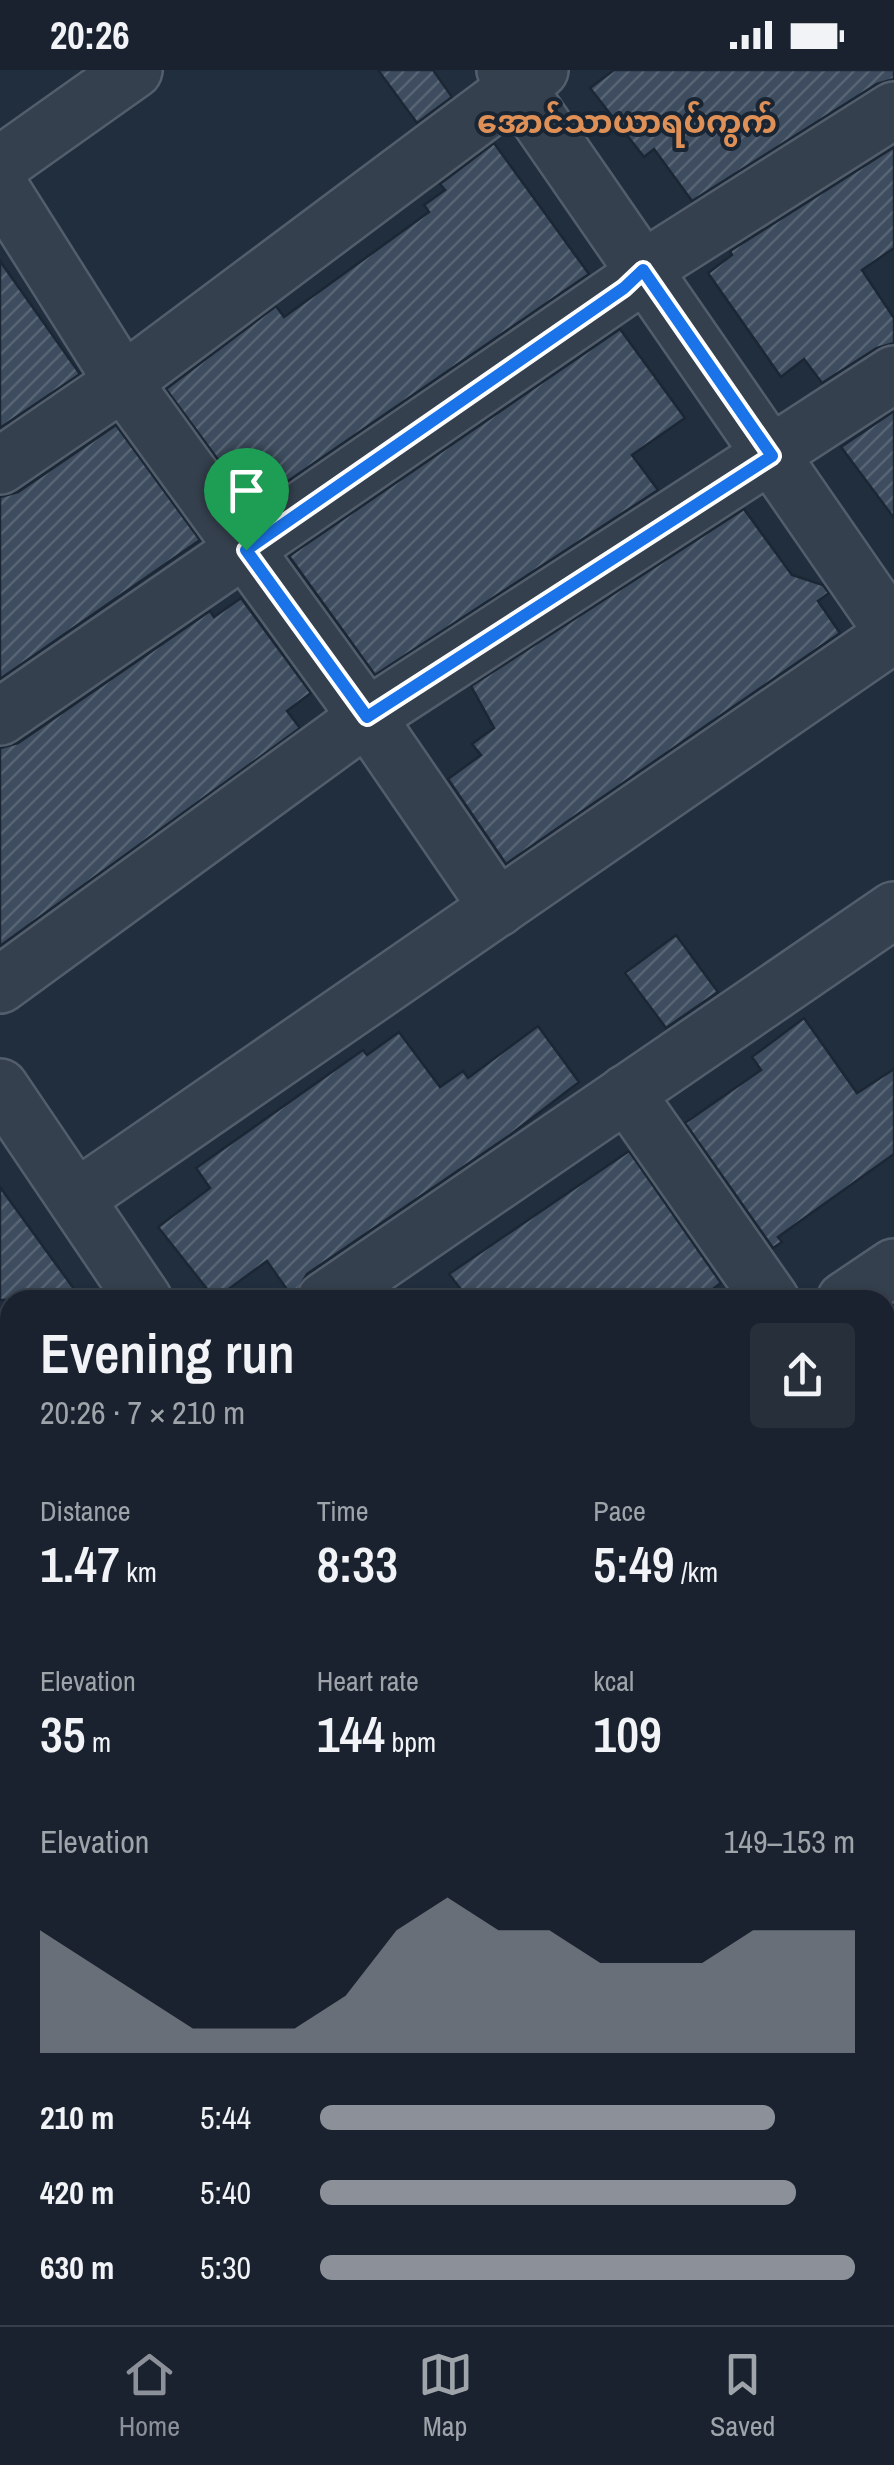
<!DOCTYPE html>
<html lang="en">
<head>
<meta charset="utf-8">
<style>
	:root { --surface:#19222e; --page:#262f3a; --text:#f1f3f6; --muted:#9fa4aa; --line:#373f4a; --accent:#8c9099 }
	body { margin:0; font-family:"Archivo Narrow","Noto Sans Myanmar",sans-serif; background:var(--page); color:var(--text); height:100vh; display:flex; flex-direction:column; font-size:38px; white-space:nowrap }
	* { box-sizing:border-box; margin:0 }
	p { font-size:32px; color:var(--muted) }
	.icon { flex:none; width:55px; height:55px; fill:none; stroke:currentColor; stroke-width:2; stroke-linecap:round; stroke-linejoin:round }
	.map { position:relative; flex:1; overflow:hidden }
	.drawer { position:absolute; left:0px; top:1220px; width:895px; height:1035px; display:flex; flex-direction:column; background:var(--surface); border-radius:30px 30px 0 0; box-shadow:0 2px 8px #0004,0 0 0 2px var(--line) }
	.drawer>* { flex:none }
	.pin { position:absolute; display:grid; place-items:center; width:85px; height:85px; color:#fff; margin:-102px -42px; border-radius:50% 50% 50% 0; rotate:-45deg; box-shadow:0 0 10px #0007 }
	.pin .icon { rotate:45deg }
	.round { display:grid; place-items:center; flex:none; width:105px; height:105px; border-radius:10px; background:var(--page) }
	.head { display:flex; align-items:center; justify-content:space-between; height:170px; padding:0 40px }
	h1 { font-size:55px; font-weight:600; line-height:75px }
	.metrics { display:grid; grid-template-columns:repeat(3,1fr); gap:15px; height:170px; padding:10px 40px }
	.metrics div { display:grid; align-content:center }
	.metrics b { font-size:50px; font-weight:600 }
	.metrics small { font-size:28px; font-weight:400 }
	.metrics p { font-size:28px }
	.chart { height:280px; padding:20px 40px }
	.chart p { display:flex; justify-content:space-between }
	.chart svg { width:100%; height:180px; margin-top:10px; fill:var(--accent); opacity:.7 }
	ul { padding:0 40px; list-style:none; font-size:32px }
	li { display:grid; grid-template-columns:160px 120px 1fr; align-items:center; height:75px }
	li i { height:25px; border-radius:12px; background:var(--accent) }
	.status { display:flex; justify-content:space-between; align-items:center; height:70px; padding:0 50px; background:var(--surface); direction:ltr }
	.status svg { height:28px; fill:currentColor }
	.dock { display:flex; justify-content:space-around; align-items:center; height:140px; border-top:2px solid var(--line); background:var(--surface); font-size:28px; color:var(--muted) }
	.dock a { display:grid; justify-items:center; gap:5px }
	.dock .current { color:var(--accent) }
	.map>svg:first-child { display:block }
	.building { fill:url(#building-hatch); stroke:#1c2735; stroke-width:2.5 }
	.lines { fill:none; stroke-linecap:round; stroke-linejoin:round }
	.minor-casing { stroke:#535e6c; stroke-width:60 }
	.minor { stroke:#35404e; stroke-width:55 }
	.route-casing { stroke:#fff; stroke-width:20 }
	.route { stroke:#1a73e8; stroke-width:12 }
	.labels { text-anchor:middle; stroke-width:8; stroke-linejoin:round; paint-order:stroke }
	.quarter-label { font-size:32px; font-weight:bold; fill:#de9057; stroke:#1a2533 }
</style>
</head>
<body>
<div class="status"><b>20:26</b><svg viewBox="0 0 49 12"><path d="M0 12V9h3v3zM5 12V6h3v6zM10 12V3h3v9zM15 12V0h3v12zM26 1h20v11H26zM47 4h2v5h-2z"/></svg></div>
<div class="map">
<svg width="894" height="2255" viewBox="0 0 894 2255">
	<defs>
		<pattern id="building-hatch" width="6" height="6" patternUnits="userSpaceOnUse" patternTransform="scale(2.5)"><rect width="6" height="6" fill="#3d4c5e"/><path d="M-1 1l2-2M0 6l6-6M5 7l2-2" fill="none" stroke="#576474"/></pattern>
	</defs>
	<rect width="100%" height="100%" fill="#212e3e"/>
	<g class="building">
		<polygon points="378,0 433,0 452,27 417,53"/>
		<polygon points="614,0 894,0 894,9 877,14 692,131 654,79 644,87 590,18"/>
		<polygon points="494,73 589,204 252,436 166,319 276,236 284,247 429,142 424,135 445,120 440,114"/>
		<polygon points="894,77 894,178 862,200 894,248 894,273 877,278 822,313 804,289 781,307 708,203 732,185 730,181"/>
		<polygon points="0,191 80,304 0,358"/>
		<polygon points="620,259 685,348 632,385 658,420 375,605 289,486"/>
		<polygon points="894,341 894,448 841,377"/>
		<polygon points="116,355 200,470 0,609 0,427 18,422"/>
		<polygon points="744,439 792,505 823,515 829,523 818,531 840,563 506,794 448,709 481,685 472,674 494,658 471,616"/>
		<polygon points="241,528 311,623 287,641 300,658 0,876 0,678 18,673 210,541 214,547"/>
		<polygon points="676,865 718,922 666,958 625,903"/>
		<polygon points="804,948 857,1023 894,999 894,1084 778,1167 782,1172 773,1178 685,1053 761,1000 752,987"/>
		<polygon points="538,956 579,1012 510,1065 307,1204 293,1228 267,1191 215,1229 158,1157 210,1118 196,1098 363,980 367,985 399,962 440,1017 463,1001 468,1008"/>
		<polygon points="629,1081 721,1213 698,1230 469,1230 449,1204"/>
		<polygon points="0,1117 82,1230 0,1230"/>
	</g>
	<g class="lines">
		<g class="minor-casing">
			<g id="minor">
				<polyline points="505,0 894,563"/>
				<polyline points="0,95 134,0"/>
				<polyline points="0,117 123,312 367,647 498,838"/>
				<polyline points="0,396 123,312 540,0"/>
				<polyline points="0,647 624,218 643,199 894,40"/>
				<polyline points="0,915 367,647 894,304"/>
				<polyline points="0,1017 144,1230"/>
				<polyline points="626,1023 771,1230"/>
				<polyline points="77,1128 894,564"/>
				<polyline points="325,1230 894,840"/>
				<polyline points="845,1230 894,1197"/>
				<polyline points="0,1383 10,1376"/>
				<polyline points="885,1392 894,1404"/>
				<polyline points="885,1527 894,1521"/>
				<polyline points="885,1796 894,1790"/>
				<polyline points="0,1814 10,1808"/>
				<polyline points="885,2064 894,2058"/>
				<polyline points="852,2245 859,2255"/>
				<polyline points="35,2255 48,2245"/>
				<polyline points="585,2255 599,2245"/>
			</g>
		</g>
		<use href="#minor" class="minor"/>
	</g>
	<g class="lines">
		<g class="route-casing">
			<polygon id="route" points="643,200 772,386 367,647 246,480 624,218"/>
		</g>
		<use href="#route" class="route"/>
	</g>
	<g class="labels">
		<g class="quarter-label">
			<text x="627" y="63">အောင်သာယာရပ်ကွက်</text>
		</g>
	</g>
</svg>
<div class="pin" style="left:246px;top:480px;background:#1e9e55"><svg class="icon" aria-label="arrive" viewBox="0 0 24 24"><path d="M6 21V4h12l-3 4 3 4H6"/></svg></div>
<section class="drawer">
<div class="head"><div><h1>Evening run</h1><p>20:26 · 7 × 210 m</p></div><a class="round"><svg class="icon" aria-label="share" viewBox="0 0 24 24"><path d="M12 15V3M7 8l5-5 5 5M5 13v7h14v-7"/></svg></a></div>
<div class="metrics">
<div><p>Distance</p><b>1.47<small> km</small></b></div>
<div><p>Time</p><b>8:33</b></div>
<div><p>Pace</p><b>5:49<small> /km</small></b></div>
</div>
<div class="metrics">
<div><p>Elevation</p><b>35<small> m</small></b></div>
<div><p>Heart rate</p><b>144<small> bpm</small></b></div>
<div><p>kcal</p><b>109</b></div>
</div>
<div class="chart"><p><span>Elevation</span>149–153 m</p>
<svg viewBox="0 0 160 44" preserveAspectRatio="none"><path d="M0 44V14L10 22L20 30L30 38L40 38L50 38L60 30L70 14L80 6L90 14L100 14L110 22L120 22L130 22L140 14L150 14L160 14V44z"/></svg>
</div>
<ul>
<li><b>210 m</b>5:44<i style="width:85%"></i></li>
<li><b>420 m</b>5:40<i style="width:89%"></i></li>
<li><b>630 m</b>5:30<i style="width:100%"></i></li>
</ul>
</section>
</div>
<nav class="dock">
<a class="current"><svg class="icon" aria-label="home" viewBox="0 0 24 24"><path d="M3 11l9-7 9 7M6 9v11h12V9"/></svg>Home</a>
<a><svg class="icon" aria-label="map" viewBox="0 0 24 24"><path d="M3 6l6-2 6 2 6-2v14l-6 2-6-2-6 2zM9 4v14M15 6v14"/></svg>Map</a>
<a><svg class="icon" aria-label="saved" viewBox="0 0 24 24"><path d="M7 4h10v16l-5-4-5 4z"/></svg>Saved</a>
</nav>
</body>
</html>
